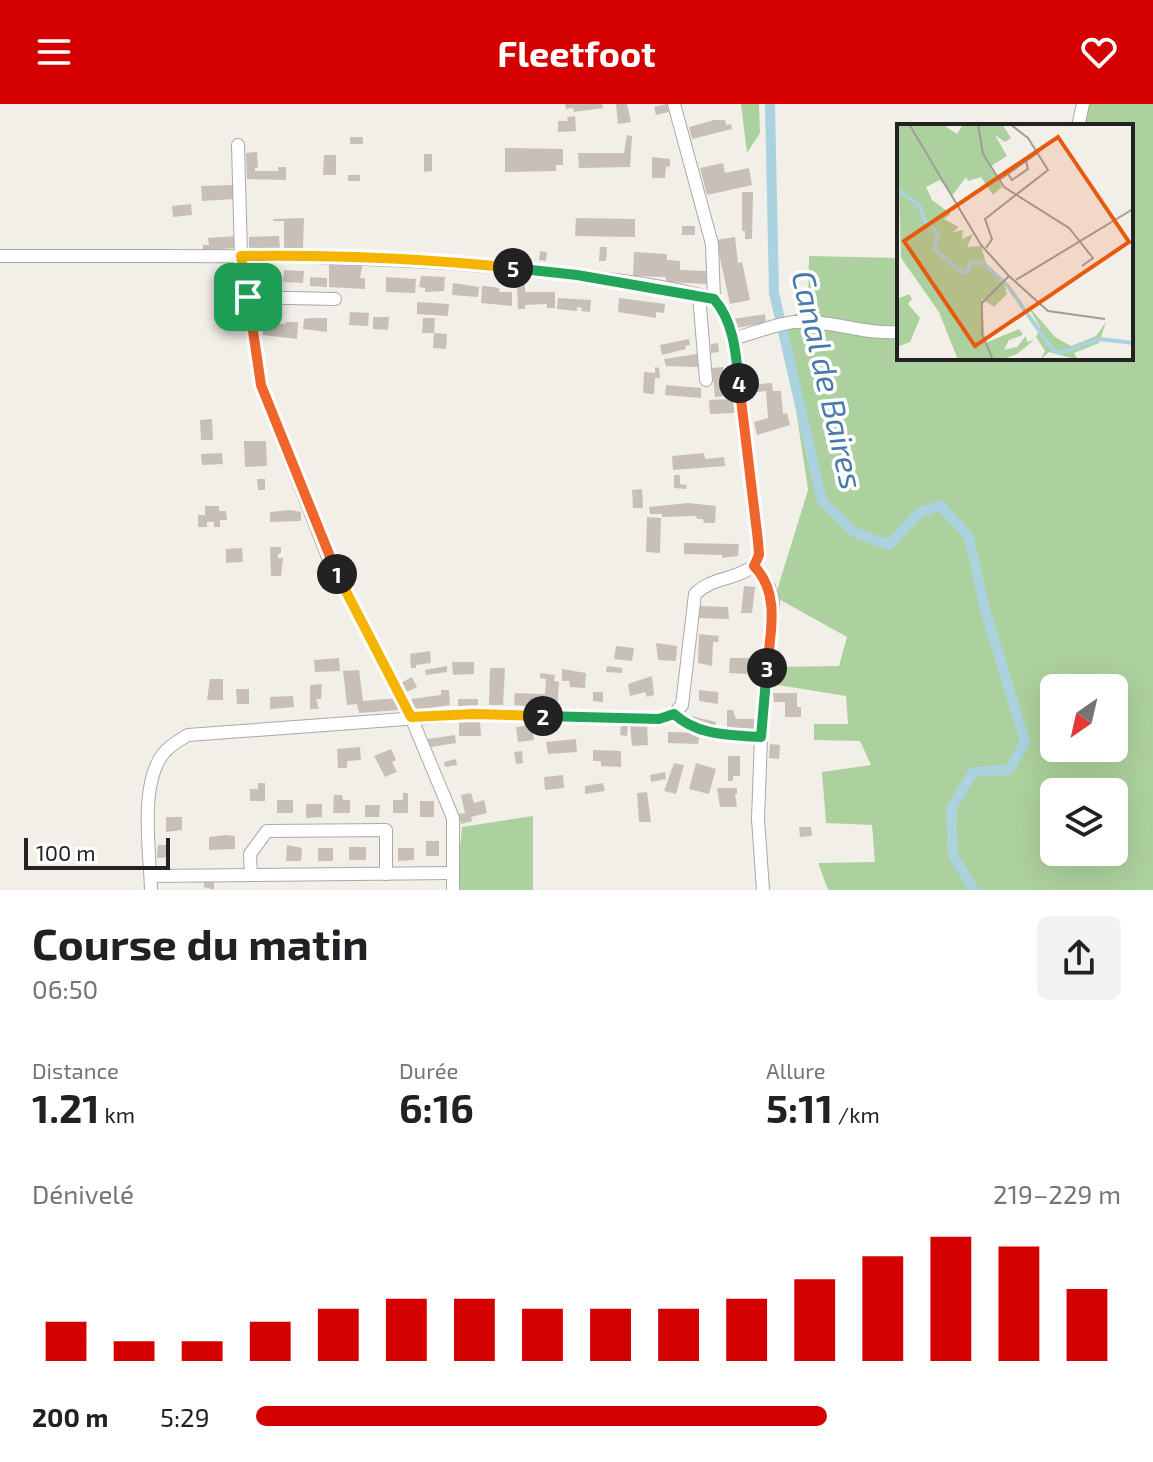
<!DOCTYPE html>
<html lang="fr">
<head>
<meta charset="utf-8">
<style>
	:root { --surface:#fff; --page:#f2f2f2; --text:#202124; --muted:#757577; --accent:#d40000 }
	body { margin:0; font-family:"Exo 2",sans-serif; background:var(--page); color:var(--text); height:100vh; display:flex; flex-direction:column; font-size:30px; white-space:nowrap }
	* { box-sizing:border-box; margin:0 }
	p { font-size:26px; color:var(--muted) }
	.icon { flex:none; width:44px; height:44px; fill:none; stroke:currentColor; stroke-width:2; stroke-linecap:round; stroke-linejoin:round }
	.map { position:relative; height:786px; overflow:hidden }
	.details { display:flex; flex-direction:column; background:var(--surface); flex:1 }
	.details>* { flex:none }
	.needle { width:52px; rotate:214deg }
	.tools { position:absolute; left:1040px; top:570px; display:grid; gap:16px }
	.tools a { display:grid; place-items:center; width:88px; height:88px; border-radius:12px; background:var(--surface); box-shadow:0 8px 32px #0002; font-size:40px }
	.scale { position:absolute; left:24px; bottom:20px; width:146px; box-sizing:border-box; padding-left:8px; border:4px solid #222; border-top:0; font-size:22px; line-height:28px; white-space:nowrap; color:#222; -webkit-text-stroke:6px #fff; paint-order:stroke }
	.pin { position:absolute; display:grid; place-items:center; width:68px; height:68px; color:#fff; margin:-34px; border-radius:16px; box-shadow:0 4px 12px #0006 }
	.km { position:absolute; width:40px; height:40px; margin:-20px; border-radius:50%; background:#222; color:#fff; font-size:22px; line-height:40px; text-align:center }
	.round { display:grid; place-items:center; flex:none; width:84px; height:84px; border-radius:12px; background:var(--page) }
	.overview { display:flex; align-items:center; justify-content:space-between; height:136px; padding:0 32px }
	h1 { font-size:44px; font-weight:700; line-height:60px }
	.figures { display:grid; grid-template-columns:repeat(3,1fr); gap:12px; height:136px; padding:8px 32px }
	.figures div { display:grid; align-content:center }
	.figures b { font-size:40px; font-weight:700 }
	.figures small { font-size:22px; font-weight:400 }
	.figures p { font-size:22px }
	.chart { height:224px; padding:16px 32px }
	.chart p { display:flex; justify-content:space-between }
	.chart svg { width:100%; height:144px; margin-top:8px; stroke:var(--accent); stroke-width:6 }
	ul { padding:0 32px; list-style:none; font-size:26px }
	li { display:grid; grid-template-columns:128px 96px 1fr; align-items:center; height:60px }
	li i { height:20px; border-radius:10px; background:var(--accent) }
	header { display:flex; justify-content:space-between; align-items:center; height:104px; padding:0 32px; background:var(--accent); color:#fff; font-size:36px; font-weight:700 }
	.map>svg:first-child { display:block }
	.forest { fill:#add19e; fill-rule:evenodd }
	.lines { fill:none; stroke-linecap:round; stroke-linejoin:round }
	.canal { stroke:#aad3df; stroke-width:10 }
	.building { fill:#c7bfb8 }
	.minor-casing { stroke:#a9a9a9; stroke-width:14 }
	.minor { stroke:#fff; stroke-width:12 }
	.split-1-casing { stroke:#fff; stroke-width:16 }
	.split-2-casing { stroke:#fff; stroke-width:16 }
	.split-3-casing { stroke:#fff; stroke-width:16 }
	.split-4-casing { stroke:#fff; stroke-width:16 }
	.split-5-casing { stroke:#fff; stroke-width:16 }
	.split-6-casing { stroke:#fff; stroke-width:16 }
	.split-1 { stroke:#f0652b; stroke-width:10 }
	.split-2 { stroke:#f5b400; stroke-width:10 }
	.split-3 { stroke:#22a559; stroke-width:10 }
	.split-4 { stroke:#f0652b; stroke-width:10 }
	.split-5 { stroke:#22a559; stroke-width:10 }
	.split-6 { stroke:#f5b400; stroke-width:10 }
	.labels { text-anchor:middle; stroke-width:7; stroke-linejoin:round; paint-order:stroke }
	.water-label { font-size:32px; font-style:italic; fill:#4a7aab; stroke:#fff }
	.inset-river { fill:none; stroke:#aad3df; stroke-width:4 }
	.inset-road { fill:none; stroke:#9f9d99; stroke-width:2 }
	.view { fill:#e8590c; fill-opacity:0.15; stroke:#e8590c; stroke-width:4 }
	.inset-edge { fill:none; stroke:#222; stroke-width:4 }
</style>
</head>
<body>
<header><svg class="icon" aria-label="menu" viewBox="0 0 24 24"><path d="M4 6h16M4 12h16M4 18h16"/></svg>Fleetfoot<svg class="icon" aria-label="heart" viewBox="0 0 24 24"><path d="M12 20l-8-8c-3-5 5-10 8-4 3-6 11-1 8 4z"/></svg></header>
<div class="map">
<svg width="1153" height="786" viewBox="0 0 1153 786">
	<rect width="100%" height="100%" fill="#f2efe9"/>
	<g class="forest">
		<polygon points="741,0 759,0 760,29 747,49"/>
		<path d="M1089 0H1153V786H828L818 759 875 758 872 721 826 719 822 668 871 661 860 637 814 636V620H848L846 592 772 580 773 563 839 562 847 533 775 493 808 386 783 218 808 202 809 152 899 154V254H1131V22H1082ZM1054 584H1114V644H1054ZM1054 688H1114V748H1054Z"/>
		<polygon points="533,712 533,786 456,786 462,723"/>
	</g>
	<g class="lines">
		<polyline class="canal" points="770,0 774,189 822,397 854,428 889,441 918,410 940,401 969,433 985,505 1025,638 1009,666 973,668 951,705 953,751 974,786"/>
	</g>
	<g class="building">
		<polygon points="565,0 602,0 603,4 574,8 573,4 566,5"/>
		<polygon points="616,0 627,0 631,18 618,20"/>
		<polygon points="667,0 669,8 656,11 654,3"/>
		<polygon points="575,12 576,27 558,28 558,17 568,17 567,13"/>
		<polygon points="714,16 725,16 726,21 731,20 732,25 692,35 689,23"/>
		<polygon points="627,31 632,32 630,63 579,64 578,49 624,49"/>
		<rect x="350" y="33" width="13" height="7"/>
		<polygon points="505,44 563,45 563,61 556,61 556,67 505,68"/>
		<polygon points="257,48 258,64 255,64 255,67 278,67 278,63 286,63 286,76 247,75 246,49"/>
		<polygon points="424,50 432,50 432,67 424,68"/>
		<polygon points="324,51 336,51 336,71 323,71"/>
		<polygon points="652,53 670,55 670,62 666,63 665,74 652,74"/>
		<polygon points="723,59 725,69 749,64 752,81 707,91 700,64"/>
		<rect x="348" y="71" width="12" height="6"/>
		<polygon points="234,81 235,95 202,97 201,82"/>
		<polygon points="742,88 753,88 752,135 745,135 745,127 742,127"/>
		<polygon points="191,100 192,111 173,113 172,102"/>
		<polygon points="304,114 303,146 284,145 284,117 273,117 273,115"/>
		<polygon points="576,114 635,115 635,133 575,132"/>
		<rect x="682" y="122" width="13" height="9"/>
		<polygon points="237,132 237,144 203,146 203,141 209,141 208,134"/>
		<polygon points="279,132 280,144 249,145 249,133"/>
		<polygon points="735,133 738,159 742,158 750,196 730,200 716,136"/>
		<polygon points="600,143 607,143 606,157 599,157"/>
		<polygon points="540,147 547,148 546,157 539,156"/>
		<polygon points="634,148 667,150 667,156 680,157 680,166 706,167 707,180 666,178 666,173 633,172"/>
		<polygon points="329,158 363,159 360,174 365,174 365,185 329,183"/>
		<polygon points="284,166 304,167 303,179 283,178"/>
		<polygon points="421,172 445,173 444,187 425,188 425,184 419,183"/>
		<polygon points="310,173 327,174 327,183 310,182"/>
		<polygon points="386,173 416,175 415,189 386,188"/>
		<polygon points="521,176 525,176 525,188 555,188 555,204 547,204 547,200 525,201 525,205 518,205 517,181 521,182"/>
		<polygon points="453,179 479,183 478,193 452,191"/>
		<polygon points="482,182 494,183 500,185 499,188 512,188 512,202 481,199"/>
		<polygon points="558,194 591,196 590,208 581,207 582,204 577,203 577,207 557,205"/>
		<polygon points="619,194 665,200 664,209 656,208 656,214 618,208"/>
		<polygon points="417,198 449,200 448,212 417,210"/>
		<polygon points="350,208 369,209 368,222 349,221"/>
		<polygon points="765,210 766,219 735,224 733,215"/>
		<polygon points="373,213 389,213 388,226 373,225"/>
		<polygon points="311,214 327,214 327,228 303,225 304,215"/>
		<polygon points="423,214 435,214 434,229 447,230 446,245 433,244 434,229 422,229"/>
		<polygon points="286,218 298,218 297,235 263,231 263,219 286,220"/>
		<polygon points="689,235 690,241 685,242 686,245 662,251 660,241"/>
		<polygon points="718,239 719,248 711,249 711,240"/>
		<polygon points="697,250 698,263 666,262 664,255"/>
		<polygon points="655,263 659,264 660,274 655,274 654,290 643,289 644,268 655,269"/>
		<polygon points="723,263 725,292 715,293 712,264"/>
		<polygon points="772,279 773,287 781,287 783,310 787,309 790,321 757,331 754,318 768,314 766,287 748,289 747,281"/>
		<polygon points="666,281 701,284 701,294 665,291"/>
		<polygon points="734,295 735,309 710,310 709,296"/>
		<polygon points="212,315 213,336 201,336 200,316"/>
		<polygon points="244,337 266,337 267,362 245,363"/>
		<polygon points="222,349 223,360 202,361 201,350"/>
		<polygon points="704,349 705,355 724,353 725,362 673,366 672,352"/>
		<polygon points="674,371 680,371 680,380 687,381 686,385 674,384"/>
		<polygon points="257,375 265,375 265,386 258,386"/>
		<polygon points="642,385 643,404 633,404 632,386"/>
		<polygon points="688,399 716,402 715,419 704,419 703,415 697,415 696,412 662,413 662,410 650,410 649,403"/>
		<polygon points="205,402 219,402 219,407 226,407 227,416 220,416 220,423 214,423 214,418 207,418 207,423 198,423 198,411 205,411"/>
		<polygon points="290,406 301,408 301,417 270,418 270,408"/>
		<polygon points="647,413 661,414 660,449 646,448"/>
		<polygon points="684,439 739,440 738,452 722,454 722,451 684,450"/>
		<polygon points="270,443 281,443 281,449 278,450 278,454 283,454 281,472 271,472"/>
		<polygon points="242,444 243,458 226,459 226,445"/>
		<polygon points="744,482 755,483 752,509 741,509"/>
		<polygon points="700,502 728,503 729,515 699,514"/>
		<polygon points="699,530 719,532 718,538 713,538 712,562 698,559"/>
		<polygon points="656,539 677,542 676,557 658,556"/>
		<polygon points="616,542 634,544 632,557 614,555"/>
		<polygon points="430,547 431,559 416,561 416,564 411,564 410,550"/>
		<polygon points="339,554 340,567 315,568 314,556"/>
		<polygon points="730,554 752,554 753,566 747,566 747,570 729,569"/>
		<polygon points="452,558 474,558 474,570 453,571"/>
		<polygon points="447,562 447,568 426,571 425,566"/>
		<polygon points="607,562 622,564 622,569 606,568"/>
		<polygon points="490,564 505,564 503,601 489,601"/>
		<polygon points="562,565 586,569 585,584 570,583 569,577 562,577"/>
		<polygon points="359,566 363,597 398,594 399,606 359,609 357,600 347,601 343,567"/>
		<polygon points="540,569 555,571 554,577 559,578 557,604 514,601 515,589 545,590 546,575 540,574"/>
		<polygon points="652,572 654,591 647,593 645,588 630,592 628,580"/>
		<polygon points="412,573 417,583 407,588 401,579"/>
		<polygon points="210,575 223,575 223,596 207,596"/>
		<polygon points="322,580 321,595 316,595 319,605 310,605 310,581"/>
		<polygon points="236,585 249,585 249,600 237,600"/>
		<polygon points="441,586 449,586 450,601 416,606 411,595 441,591"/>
		<polygon points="699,586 718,588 718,600 699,597"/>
		<polygon points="593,588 603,588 603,598 593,597"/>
		<polygon points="773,589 797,589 797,603 801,603 801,613 785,613 785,598 774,598"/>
		<polygon points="293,592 294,603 270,605 270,593"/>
		<polygon points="458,595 478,595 478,601 458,602"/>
		<polygon points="727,606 733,606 736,615 754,615 754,629 727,628"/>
		<polygon points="691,612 716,618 714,625 689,618"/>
		<polygon points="459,617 480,617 481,632 459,632"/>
		<polygon points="621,620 628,620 627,632 620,631"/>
		<polygon points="630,620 647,621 648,641 632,642"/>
		<polygon points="532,621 534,636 518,638 516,623"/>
		<polygon points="668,628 700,629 698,640 668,639"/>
		<polygon points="455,631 456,639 431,643 427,635"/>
		<polygon points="576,635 577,648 548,650 546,638"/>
		<polygon points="770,640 780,641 779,655 769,654"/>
		<polygon points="360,643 361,656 347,657 347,664 338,664 337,645"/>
		<polygon points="391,645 396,656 392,658 397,668 385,673 374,652"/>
		<polygon points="593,646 621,647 621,663 601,662 601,657 593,657"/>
		<polygon points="522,647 523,659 516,660 514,648"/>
		<polygon points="728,652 740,652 740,672 733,672 733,677 728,677"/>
		<polygon points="456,655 457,661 445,663 444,658"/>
		<polygon points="674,659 684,661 676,690 664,687"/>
		<polygon points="696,659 716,665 709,690 689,685"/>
		<polygon points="665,668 666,675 651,678 650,671"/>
		<polygon points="563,671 564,684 545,686 544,673"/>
		<polygon points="258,679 265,679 265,697 250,697 250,685 258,685"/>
		<polygon points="603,679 605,687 585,690 585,682"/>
		<polygon points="717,684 737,684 737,690 735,690 737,703 720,703"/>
		<polygon points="647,688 651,718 639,718 637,689"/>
		<polygon points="403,689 408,689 408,709 393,709 393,696 403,696"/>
		<polygon points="471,689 474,699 484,696 487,709 471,713 472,717 461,720 459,710 465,709 461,691"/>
		<polygon points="334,691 342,691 343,696 350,696 350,709 333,709"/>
		<rect x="277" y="696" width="16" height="13"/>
		<rect x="420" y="697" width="14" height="16"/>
		<polygon points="306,700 322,700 322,713 306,714"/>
		<polygon points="365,701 380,701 379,713 365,713"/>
		<polygon points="166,713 182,713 182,726 166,728"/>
		<polygon points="799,723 811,723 812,732 800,733"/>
		<polygon points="226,731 235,732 235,745 209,746 209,733"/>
		<rect x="426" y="737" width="13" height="15"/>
		<polygon points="158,741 170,741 170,753 157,754"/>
		<polygon points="287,741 302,744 301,757 286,757"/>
		<rect x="349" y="743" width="17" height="13"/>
		<rect x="318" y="744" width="15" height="13"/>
		<polygon points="398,744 414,744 414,756 398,757"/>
		<polygon points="204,778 214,778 214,786 204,783"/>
	</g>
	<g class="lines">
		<g class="minor-casing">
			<g id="minor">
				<polyline points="674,0 712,140 714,195 725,209 734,238 758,437 759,451 754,462"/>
				<polyline points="1078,22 1083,0"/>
				<polyline points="238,41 241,152 261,281 329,456 411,613 453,714 453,786"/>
				<path d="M0 152C183 153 364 147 547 168 599 174 664 180 714 195"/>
				<polyline points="699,191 706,276"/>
				<polyline points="248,193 335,195"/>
				<path d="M734 238 739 233C757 228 776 220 794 218 829 215 864 231 899 228"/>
				<polyline points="754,462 769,483 773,498 761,633 758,715 763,786"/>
				<path d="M674 610C698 632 730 631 761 633"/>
				<polyline points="251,771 250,750 267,727 386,726 386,770"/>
				<polyline points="151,772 453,769"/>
				<path d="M151 786C150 748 139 681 163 650 169 642 179 636 188 631L473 610 659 615 674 610 682 601 695 490C712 473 733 477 754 462"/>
			</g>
		</g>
		<use href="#minor" class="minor"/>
	</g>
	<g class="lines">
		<g class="split-1-casing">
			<polyline id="split-1" points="248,193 261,281 337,470"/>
		</g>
		<g class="split-2-casing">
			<polyline id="split-2" points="337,470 411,613 473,610 543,612"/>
		</g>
		<g class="split-3-casing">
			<path id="split-3" d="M543 612 659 615 674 610C698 632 730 631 761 633L767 564"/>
		</g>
		<g class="split-4-casing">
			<path id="split-4" d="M739 279 758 437 759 451 754 462C781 490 770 529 767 564"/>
		</g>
		<g class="split-5-casing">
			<path id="split-5" d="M513 164 577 171 714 195C734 218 736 250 739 279"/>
		</g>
		<g class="split-6-casing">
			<path id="split-6" d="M248 193 241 152C332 151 423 154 513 164"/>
		</g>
		<use href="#split-1" class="split-1"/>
		<use href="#split-2" class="split-2"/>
		<use href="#split-3" class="split-3"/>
		<use href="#split-4" class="split-4"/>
		<use href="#split-5" class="split-5"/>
		<use href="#split-6" class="split-6"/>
	</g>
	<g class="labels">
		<g class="water-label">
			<text transform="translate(827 276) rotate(77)" y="11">Canal de Baires</text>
		</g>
	</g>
	<g transform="translate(897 20)">
		<rect width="236" height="236" fill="#f2efe9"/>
		<path d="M0 0H45L60 10 66 0H105L114 14 108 18 98 11 110 32 94 42 105 63 96 71 84 53 71 57 69 53 55 72 43 56 29 63 35 76 54 90 47 95 62 103 56 108 66 106 65 115 76 110 70 123 84 122 89 139 107 159 110 170 97 183 85 175 88 219 122 205 126 211 112 216 107 226 120 223 129 212 130 218 137 216 120 230 104 236H61L42 188 4 134ZM12 170 15 175 11 180 23 194 13 218 0 223V175ZM128 178 158 213 174 222 199 212 209 198 202 219 177 229 181 236 152 228 143 236 148 227 139 213 143 203Z" fill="#add19e"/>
		<path class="inset-river" d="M0 65 23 82 28 97 41 109 37 125 63 147 70 149 73 139H86L111 162 155 225 162 229 203 215 236 219"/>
		<path class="inset-road" d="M12 0 84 121 112 152 151 187 208 195M81 0 86 30 107 63 172 104 196 134 185 142M111 50 115 56 131 45 129 37M102 56 142 28M89 124 95 115 88 95 151 46 131 14 113 0M119 156 236 85M96 236 85 210V179L112 152"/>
		<path class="view" d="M161 13 232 118 78 222 7 117Z"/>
		<rect width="236" height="236" class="inset-edge"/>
	</g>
</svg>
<div class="tools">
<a><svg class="needle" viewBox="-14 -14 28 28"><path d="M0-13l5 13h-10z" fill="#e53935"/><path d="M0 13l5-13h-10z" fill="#757577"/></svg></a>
<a><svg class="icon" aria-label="layers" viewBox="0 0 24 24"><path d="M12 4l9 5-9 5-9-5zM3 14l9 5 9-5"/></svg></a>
</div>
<div class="scale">100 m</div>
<div class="pin" style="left:248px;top:193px;background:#1e9e55"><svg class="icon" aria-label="arrive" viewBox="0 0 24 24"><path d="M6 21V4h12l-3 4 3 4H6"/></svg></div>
<b class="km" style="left:337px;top:470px">1</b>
<b class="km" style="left:543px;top:612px">2</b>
<b class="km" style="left:767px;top:564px">3</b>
<b class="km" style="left:739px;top:279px">4</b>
<b class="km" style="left:513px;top:164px">5</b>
</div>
<section class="details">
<div class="overview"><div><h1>Course du matin</h1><p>06:50</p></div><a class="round"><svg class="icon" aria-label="share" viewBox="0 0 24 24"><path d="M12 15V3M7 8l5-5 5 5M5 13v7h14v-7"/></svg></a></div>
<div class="figures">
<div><p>Distance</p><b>1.21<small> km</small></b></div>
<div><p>Durée</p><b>6:16</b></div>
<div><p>Allure</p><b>5:11<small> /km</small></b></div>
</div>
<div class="chart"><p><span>Dénivelé</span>219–229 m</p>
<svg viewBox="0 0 160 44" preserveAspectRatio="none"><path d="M5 44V32M15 44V38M25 44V38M35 44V32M45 44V28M55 44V25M65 44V25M75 44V28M85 44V28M95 44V28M105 44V25M115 44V19M125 44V12M135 44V6M145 44V9M155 44V22"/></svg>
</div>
<ul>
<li><b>200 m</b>5:29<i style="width:66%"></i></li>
</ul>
</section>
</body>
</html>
